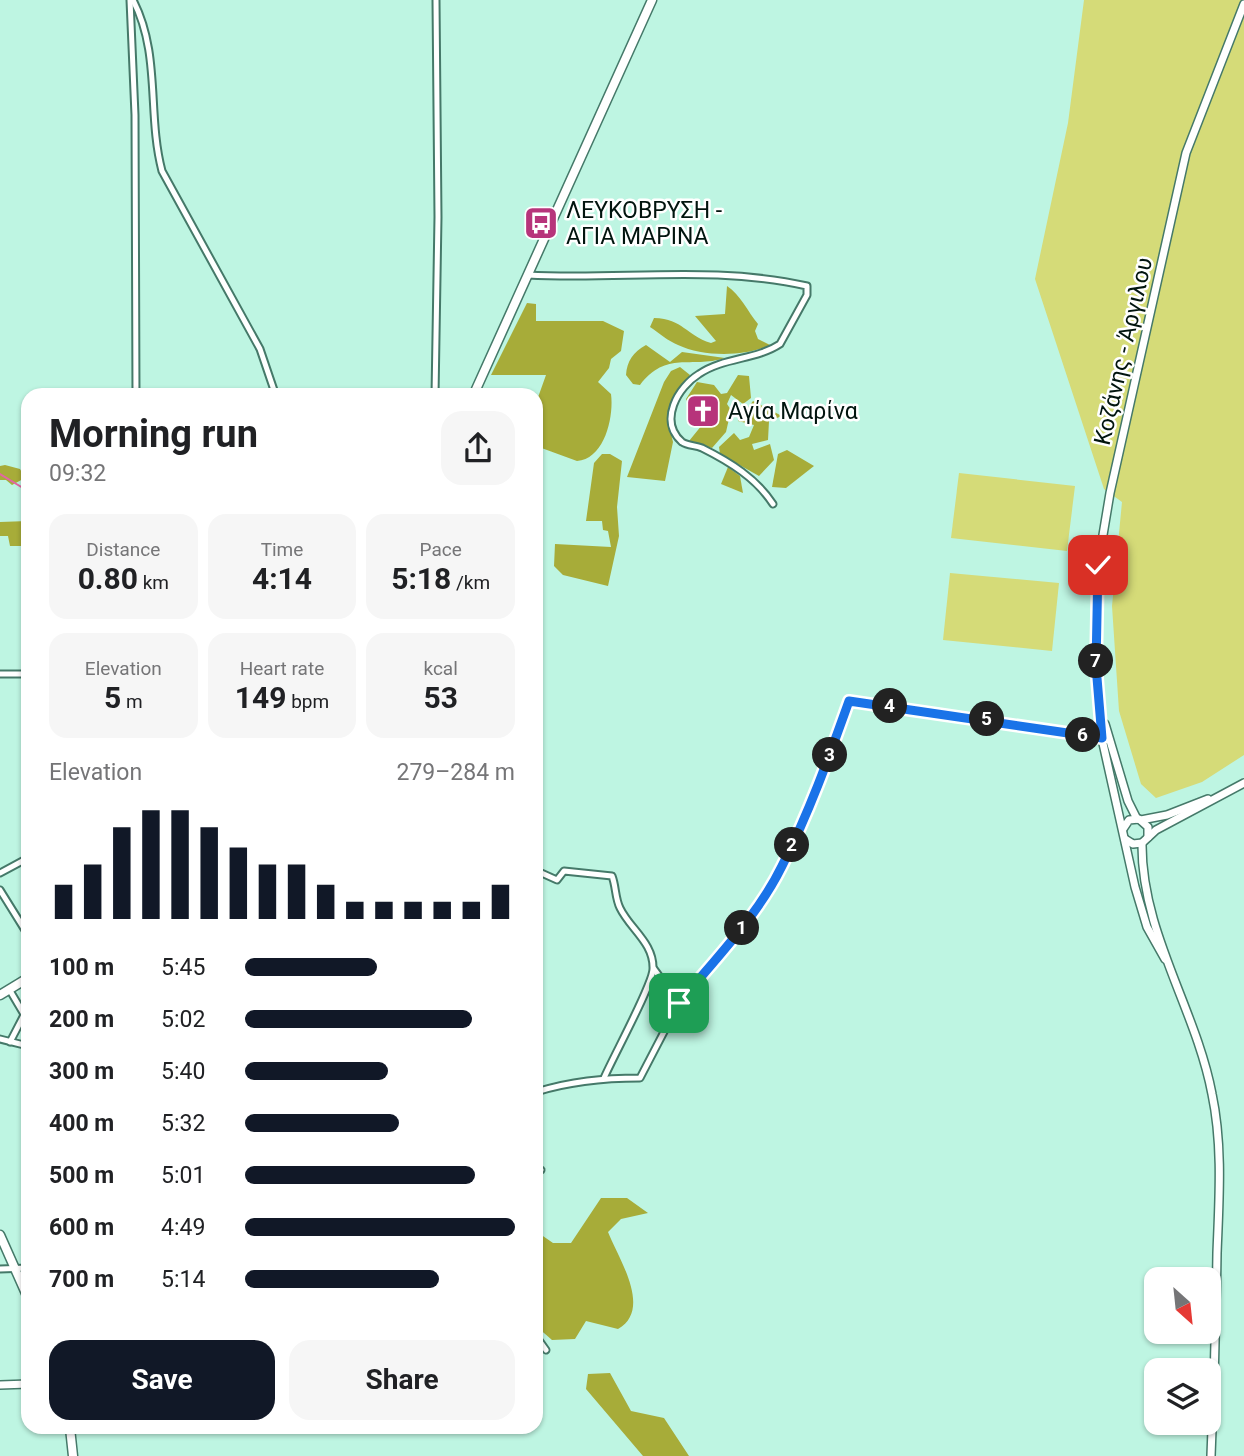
<!DOCTYPE html>
<html lang="en">
<head>
<meta charset="utf-8">
<style>
	:root { --surface:#fff; --page:#f6f6f6; --text:#202124; --muted:#757577; --accent:#111827 }
	body { margin:0; font-family:Roboto,sans-serif; background:var(--page); color:var(--text); height:100vh; display:flex; flex-direction:column; font-size:26px; white-space:nowrap }
	* { box-sizing:border-box; margin:0 }
	p { font-size:23px; color:var(--muted) }
	.icon { flex:none; width:38px; height:38px; fill:none; stroke:currentColor; stroke-width:2; stroke-linecap:round; stroke-linejoin:round }
	.map { position:relative; flex:1; overflow:hidden }
	.side { position:absolute; left:21px; top:388px; width:522px; height:1046px; display:flex; flex-direction:column; background:var(--surface); border-radius:21px; box-shadow:0 2px 5px #0004 }
	.side>* { flex:none }
	.needle { width:46px; rotate:153deg }
	.controls { position:absolute; left:1144px; top:1267px; display:grid; gap:14px }
	.controls a { display:grid; place-items:center; width:77px; height:77px; border-radius:14px; background:var(--surface); box-shadow:0 2px 5px #0004; font-size:35px }
	.pin { position:absolute; display:grid; place-items:center; width:60px; height:60px; color:#fff; margin:-30px; border-radius:14px; box-shadow:0 4px 10px #0006 }
	.km { position:absolute; width:35px; height:35px; margin:-18px; border-radius:50%; background:#222; color:#fff; font-size:19px; line-height:35px; text-align:center }
	.round { display:grid; place-items:center; flex:none; width:74px; height:74px; border-radius:21px; background:var(--page) }
	.summary { display:flex; align-items:center; justify-content:space-between; height:119px; padding:0 28px }
	h1 { font-size:38px; font-weight:700; line-height:52px }
	.stats { display:grid; grid-template-columns:repeat(3,1fr); gap:10px; height:119px; padding:7px 28px }
	.stats div { display:grid; align-content:center; border-radius:18px; background:var(--page); text-align:center }
	.stats b { font-size:30px; font-weight:700 }
	.stats small { font-size:19px; font-weight:400 }
	.stats p { font-size:19px }
	.chart { height:196px; padding:14px 28px }
	.chart p { display:flex; justify-content:space-between }
	.chart svg { width:100%; height:126px; margin-top:7px; stroke:var(--accent); stroke-width:6 }
	.button { display:flex; gap:14px; margin-top:auto; padding:14px 28px }
	.button a { flex:1; height:80px; border-radius:21px; background:var(--accent); color:#fff; font-size:28px; font-weight:700; line-height:80px; text-align:center }
	.button a+a { background:var(--page); color:var(--text) }
	ul { padding:0 28px; list-style:none; font-size:23px }
	li { display:grid; grid-template-columns:112px 84px 1fr; align-items:center; height:52px }
	li i { height:18px; border-radius:9px; background:var(--accent) }
	.map>svg:first-child { display:block }
	.green { fill:#d5db78 }
	.forest { fill:#a7ac39 }
	.lines { fill:none; stroke-linecap:round; stroke-linejoin:round }
	.stream { stroke:#e366a4; stroke-width:2 }
	.minor-casing { stroke:#457969; stroke-width:9 }
	.tertiary-casing { stroke:#457969; stroke-width:10 }
	.secondary-casing { stroke:#457969; stroke-width:11 }
	.minor { stroke:#fff; stroke-width:5 }
	.tertiary { stroke:#fff; stroke-width:7 }
	.secondary { stroke:#fff; stroke-width:8 }
	.route-casing { stroke:#fff; stroke-width:14 }
	.route { stroke:#1a73e8; stroke-width:9 }
	.labels { text-anchor:middle; stroke-width:5; stroke-linejoin:round; paint-order:stroke }
	.poi-label { font-size:23px; fill:#01140e; stroke:#fff; text-anchor:start }
	.street-label { font-size:23px; fill:#01140e; stroke:#fff }
</style>
</head>
<body>
<div class="map">
<svg width="1244" height="1456" viewBox="0 0 1244 1456">
	<rect width="100%" height="100%" fill="#bef5e2"/>
	<g class="green">
		<polygon points="1084,0 1244,0 1244,755 1202,782 1156,798 1141,784 1119,711 1112,606 1122,502 1104,489 1035,279 1068,123"/>
		<polygon points="959,473 1075,486 1067,551 951,538"/>
		<polygon points="950,573 1059,583 1052,651 943,640"/>
	</g>
	<g class="forest">
		<path d="M727 286C740 294 748 312 758 324L755 331 758 339 770 345C745 357 703 357 678 345 668 341 659 333 650 327L654 318C684 319 685 335 711 343L716 341 695 316 725 314Z"/>
		<path d="M527 303 536 304V321H603L624 331 621 351 611 359 609 368 598 382 611 394C614 416 605 459 577 461L536 446V403L546 375H491Z"/>
		<path d="M646 345 670 362 682 352 725 358C690 369 667 350 640 385L633 384 626 375C627 361 633 352 646 345Z"/>
		<polygon points="680,367 690,375 669,407 667,417 673,442 665,481 627,477 664,382 671,371"/>
		<polygon points="738,375 749,376 751,398 743,404 731,395 727,404 731,410 726,432 712,448 689,441 711,414 713,404 710,399 704,398 690,407 686,399 697,382 714,385 721,394 727,393"/>
		<polygon points="753,401 782,416 769,421 768,440 752,444 754,450 770,444 774,460 759,476 720,454 719,447 734,433 740,440 749,437 754,425 738,421"/>
		<polygon points="787,450 814,466 786,488 772,487 778,454"/>
		<polygon points="602,454 610,454 622,461 617,507 619,536 608,586 563,575 554,566 555,544 611,547 608,531 603,530 602,521 586,521 594,463"/>
		<polygon points="5,465 20,469 25,478 12,485 6,480 0,480 0,466"/>
		<polygon points="728,467 740,476 743,493 721,484"/>
		<polygon points="28,521 28,546 10,546 8,536 0,536 0,522"/>
		<path d="M601 1198H627L648 1213 621 1219 608 1232C618 1258 653 1309 618 1329L586 1321 575 1339 552 1340 536 1326V1236L540 1234 553 1243H571Z"/>
		<polygon points="610,1373 631,1411 664,1418 689,1456 643,1456 586,1389 588,1374"/>
	</g>
	<g class="lines">
		<polyline class="stream" points="0,474 28,491"/>
		<g class="minor-casing">
			<g id="minor">
				<polyline points="130,0 135,115 136,396"/>
				<path d="M133 0C161 54 147 114 162 171L260 349 276 396"/>
				<path d="M528 275C621 280 715 265 807 286V295L780 344C756 360 724 357 699 374 678 387 658 421 682 442 688 446 695 445 702 448 730 462 756 478 773 504"/>
				<polyline points="435,396 438,217 436,0"/>
				<polyline points="0,674 28,674"/>
				<polyline points="0,873 28,858"/>
				<path d="M536 874 537 871 557 880 564 871 612 876C616 886 615 898 620 908 630 929 654 943 653 969 653 984 613 1057 604 1078"/>
				<polyline points="0,890 28,935"/>
				<polyline points="654,969 679,1003"/>
				<polyline points="9,989 28,1021"/>
				<polyline points="0,1039 28,1046"/>
				<polyline points="10,1042 24,1015"/>
				<path d="M536 1092C571 1081 603 1078 640 1078L679 1003 733 941 781 868 827 762 849 701 1102 739"/>
				<polyline points="536,1168 541,1170"/>
				<polyline points="0,1269 28,1268"/>
				<polyline points="536,1336 546,1350"/>
			</g>
		</g>
		<g class="tertiary-casing">
			<g id="tertiary">
				<polyline points="1105,724 1128,801 1137,819"/>
				<polyline points="1141,820 1167,815 1208,799"/>
				<polyline points="1123,829 1129,820 1139,819 1148,827 1148,837"/>
				<polyline points="1125,839 1133,844 1142,843 1156,830 1244,783"/>
				<path d="M1142 843C1141 932 1196 1009 1212 1094 1223 1146 1219 1200 1217 1253 1216 1321 1214 1388 1211 1456"/>
				<polyline points="1165,959 1147,927 1135,887 1102,739 1096,666 1098,565 1110,493 1186,153 1244,4"/>
				<polyline points="0,1385 28,1384"/>
			</g>
		</g>
		<g class="secondary-casing">
			<g id="secondary">
				<polyline points="473,396 652,0"/>
				<polyline points="0,995 28,978"/>
				<polyline points="0,1235 28,1298"/>
				<polyline points="70,1428 73,1456"/>
			</g>
		</g>
		<use href="#minor" class="minor"/>
		<use href="#tertiary" class="tertiary"/>
		<use href="#secondary" class="secondary"/>
	</g>
	<g class="lines">
		<g class="route-casing">
			<path id="route" d="M679 1003C715 959 757 917 782 866 809 813 829 757 849 701L1102 738 1096 666 1098 565"/>
		</g>
		<use href="#route" class="route"/>
	</g>
	<defs>
		<g id="bus-square" transform="scale(1.75)"><rect x="-9" y="-9" width="18" height="18" rx="4" fill="#b7347b" stroke="#fff"/><path d="M-5-6H5V4H4V6H2V4H-2V6H-4V4H-5ZM-3.5-4V0h7V-4ZM-3.5 1.2v1.5H-2V1.2ZM2 1.2v1.5H3.5V1.2Z" fill="#fff"/></g>
		<g id="church-square" transform="scale(1.75)"><rect x="-9" y="-9" width="18" height="18" rx="4" fill="#b7347b" stroke="#fff"/><path d="M-1.2-6h2.4v3.5h3.3v2.4h-3.3V6h-2.4V-.1h-3.3v-2.4h3.3Z" fill="#fff"/></g>
	</defs>
	<g fill-rule="evenodd">
		<use href="#bus-square" x="541" y="223"/>
		<use href="#church-square" x="703" y="411"/>
	</g>
	<g class="labels">
		<g class="poi-label">
			<text x="566" y="218">ΛΕΥΚΟΒΡΥΣΗ -<tspan x="566" dy="26">ΑΓΙΑ ΜΑΡΙΝΑ</tspan></text>
			<text x="728" y="419">Αγία Μαρίνα</text>
		</g>
		<g class="street-label">
			<text transform="translate(1123 351) rotate(-77)" y="8">Κοζάνης - Άργιλου</text>
		</g>
	</g>
</svg>
<div class="controls">
<a><svg class="needle" viewBox="-14 -14 28 28"><path d="M0-13l5 13h-10z" fill="#e53935"/><path d="M0 13l5-13h-10z" fill="#757577"/></svg></a>
<a><svg class="icon" aria-label="layers" viewBox="0 0 24 24"><path d="M12 4l9 5-9 5-9-5zM3 14l9 5 9-5"/></svg></a>
</div>
<div class="pin" style="left:679px;top:1003px;background:#1e9e55"><svg class="icon" aria-label="arrive" viewBox="0 0 24 24"><path d="M6 21V4h12l-3 4 3 4H6"/></svg></div>
<div class="pin" style="left:1098px;top:565px;background:#d93025"><svg class="icon" aria-label="check" viewBox="0 0 24 24"><path d="M5 12l5 5 9-10"/></svg></div>
<b class="km" style="left:742px;top:928px">1</b>
<b class="km" style="left:792px;top:845px">2</b>
<b class="km" style="left:830px;top:755px">3</b>
<b class="km" style="left:890px;top:706px">4</b>
<b class="km" style="left:987px;top:719px">5</b>
<b class="km" style="left:1083px;top:735px">6</b>
<b class="km" style="left:1096px;top:661px">7</b>
<section class="side">
<div class="summary"><div><h1>Morning run</h1><p>09:32</p></div><a class="round"><svg class="icon" aria-label="share" viewBox="0 0 24 24"><path d="M12 15V3M7 8l5-5 5 5M5 13v7h14v-7"/></svg></a></div>
<div class="stats">
<div><p>Distance</p><b>0.80<small> km</small></b></div>
<div><p>Time</p><b>4:14</b></div>
<div><p>Pace</p><b>5:18<small> /km</small></b></div>
</div>
<div class="stats">
<div><p>Elevation</p><b>5<small> m</small></b></div>
<div><p>Heart rate</p><b>149<small> bpm</small></b></div>
<div><p>kcal</p><b>53</b></div>
</div>
<div class="chart"><p><span>Elevation</span>279–284 m</p>
<svg viewBox="0 0 160 44" preserveAspectRatio="none"><path d="M5 44V32M15 44V25M25 44V12M35 44V6M45 44V6M55 44V12M65 44V19M75 44V25M85 44V25M95 44V32M105 44V38M115 44V38M125 44V38M135 44V38M145 44V38M155 44V32"/></svg>
</div>
<ul>
<li><b>100 m</b>5:45<i style="width:49%"></i></li>
<li><b>200 m</b>5:02<i style="width:84%"></i></li>
<li><b>300 m</b>5:40<i style="width:53%"></i></li>
<li><b>400 m</b>5:32<i style="width:57%"></i></li>
<li><b>500 m</b>5:01<i style="width:85%"></i></li>
<li><b>600 m</b>4:49<i style="width:100%"></i></li>
<li><b>700 m</b>5:14<i style="width:72%"></i></li>
</ul>
<div class="button"><a>Save</a><a>Share</a></div>
</section>
</div>
</body>
</html>
